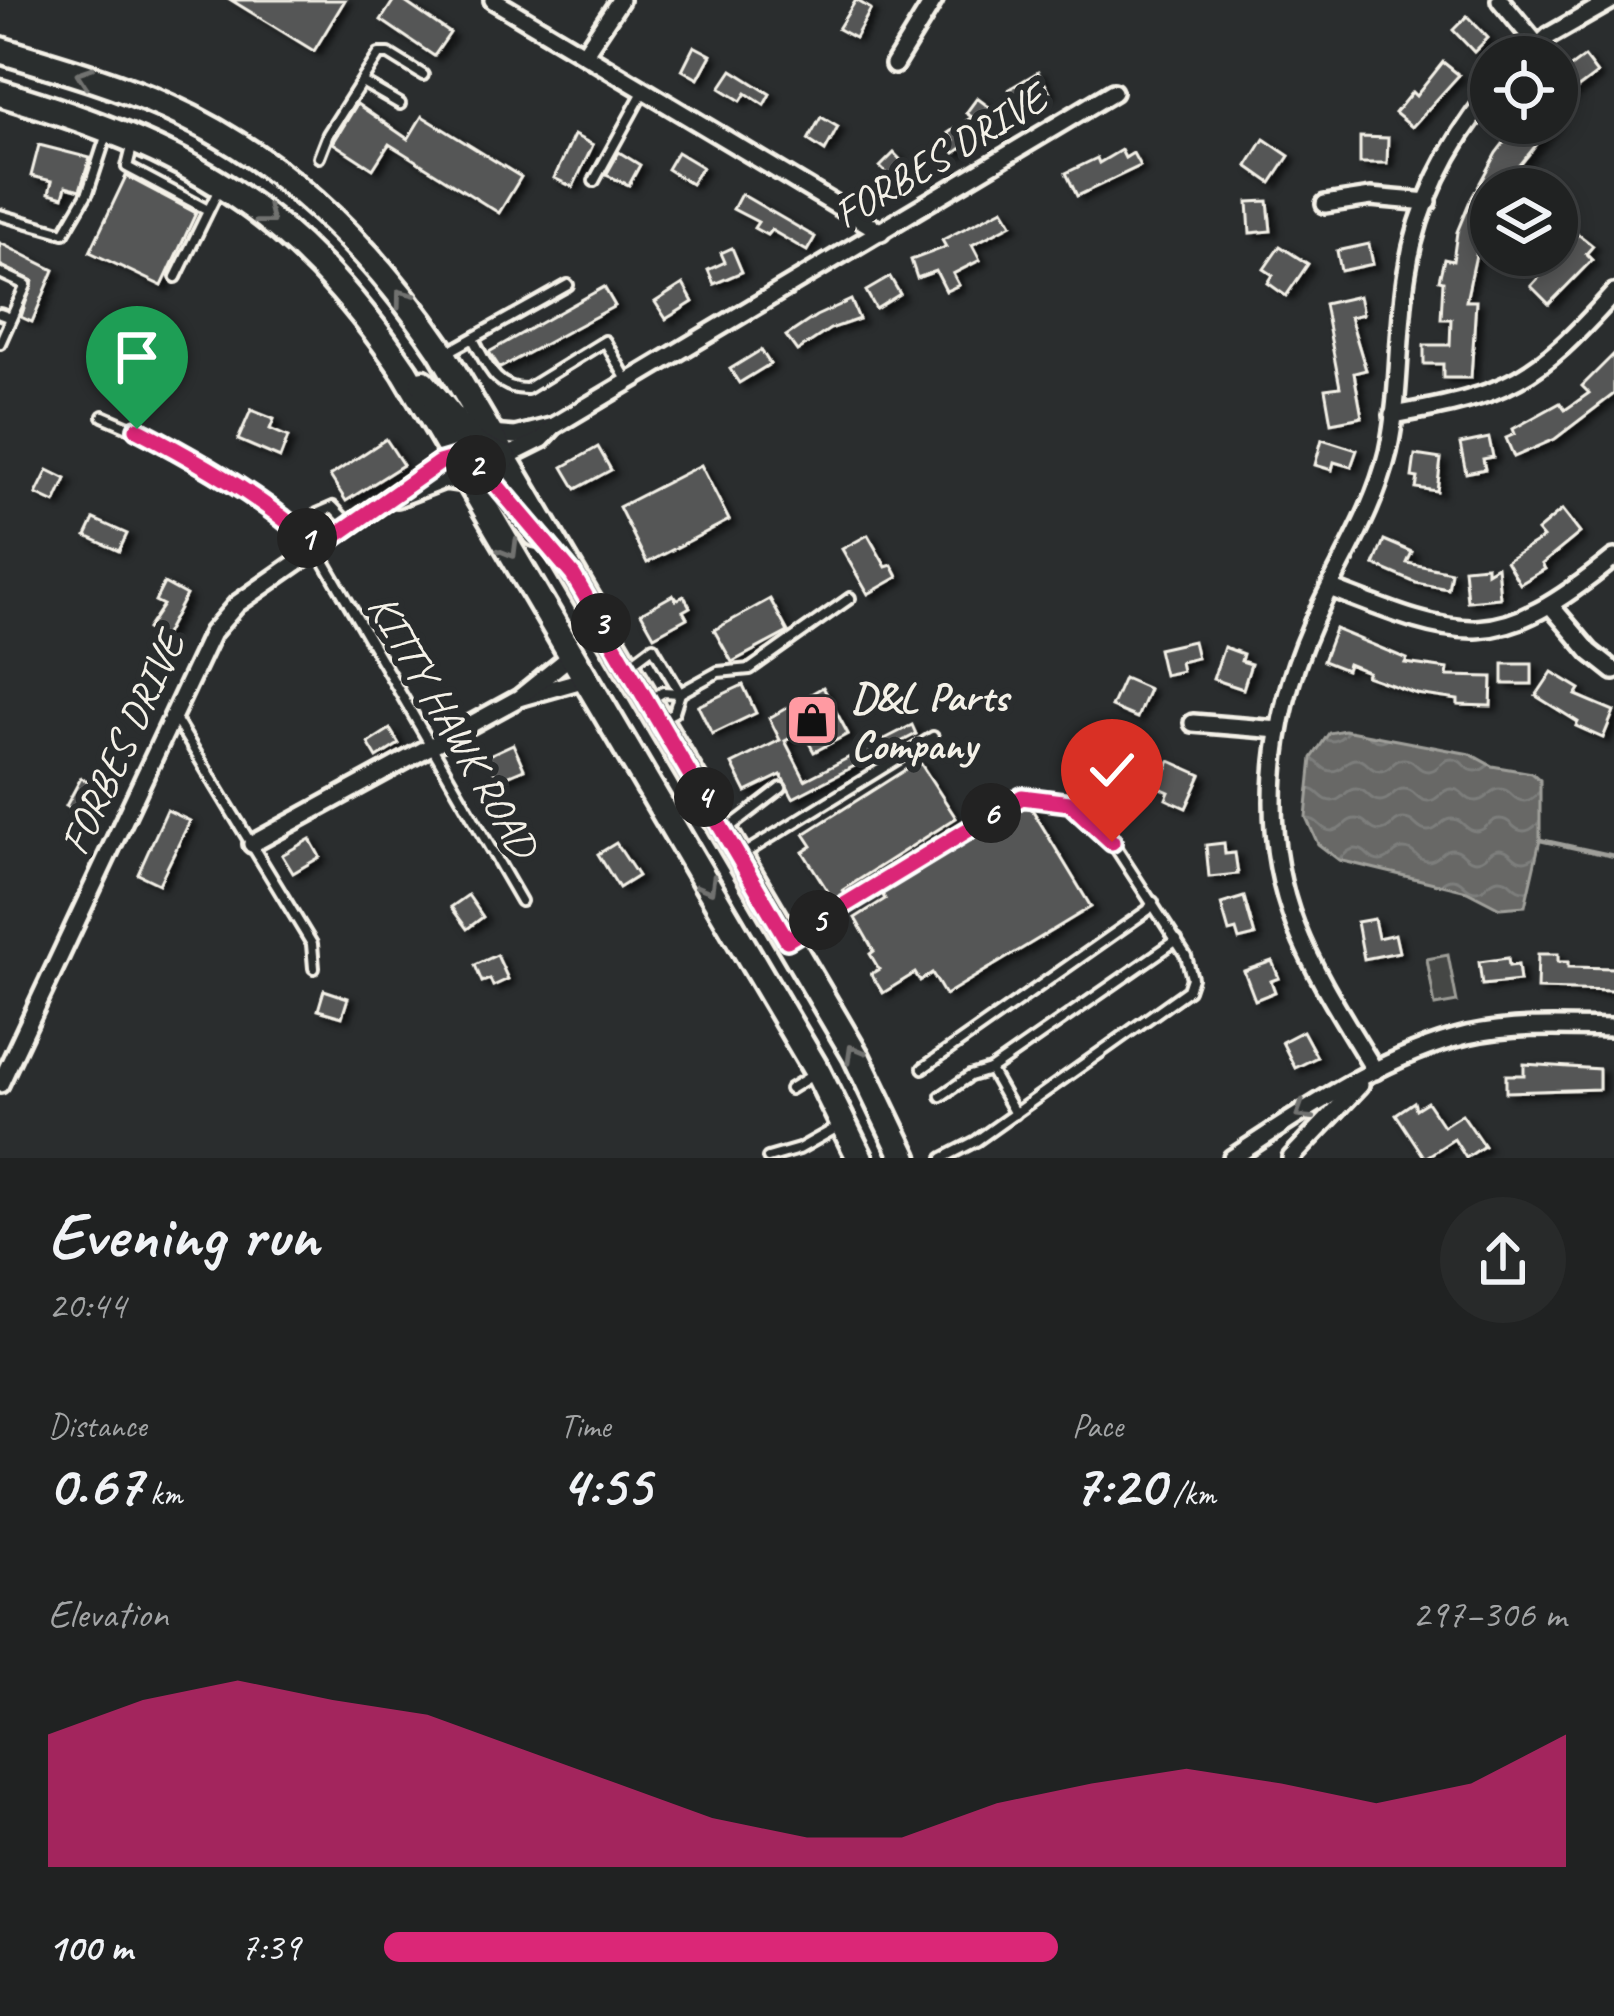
<!DOCTYPE html>
<html lang="en">
<head>
<meta charset="utf-8">
<style>
	:root { --surface:#202222; --page:#282a2a; --text:#f1f3f6; --muted:#a2a4a5; --line:#3d3f40; --accent:#db2777 }
	body { margin:0; font-family:Caveat,sans-serif; background:var(--page); color:var(--text); height:100vh; display:flex; flex-direction:column; font-size:45px; white-space:nowrap }
	* { box-sizing:border-box; margin:0 }
	p { font-size:39px; color:var(--muted) }
	.icon { flex:none; width:66px; height:66px; fill:none; stroke:currentColor; stroke-width:2; stroke-linecap:round; stroke-linejoin:round }
	.map { position:relative; height:1158px; overflow:hidden }
	.panel { display:flex; flex-direction:column; background:var(--surface); flex:1 }
	.panel>* { flex:none }
	.fabs { position:absolute; left:1470px; top:36px; display:grid; gap:24px }
	.fabs a { display:grid; place-items:center; width:108px; height:108px; border-radius:50%; background:var(--surface); box-shadow:0 6px 18px #0003,0 0 0 3px var(--line); font-size:60px }
	.pin { position:absolute; display:grid; place-items:center; width:102px; height:102px; color:#fff; margin:-123px -51px; border-radius:50% 50% 50% 0; rotate:-45deg; box-shadow:0 0 12px #0007 }
	.pin .icon { rotate:45deg }
	.km { position:absolute; width:60px; height:60px; margin:-30px; border-radius:50%; background:#222; color:#fff; font-size:33px; line-height:60px; text-align:center }
	.round { display:grid; place-items:center; flex:none; width:126px; height:126px; border-radius:63px; background:var(--page) }
	.head { display:flex; align-items:center; justify-content:space-between; height:204px; padding:0 48px }
	h1 { font-size:66px; font-weight:700; line-height:90px }
	.stats { display:grid; grid-template-columns:repeat(3,1fr); gap:18px; height:204px; padding:12px 48px }
	.stats div { display:grid; align-content:center }
	.stats b { font-size:60px; font-weight:700 }
	.stats small { font-size:33px; font-weight:400 }
	.stats p { font-size:33px }
	.chart { height:336px; padding:24px 48px }
	.chart p { display:flex; justify-content:space-between }
	.chart svg { width:100%; height:216px; margin-top:12px; fill:var(--accent); opacity:.7 }
	ul { padding:0 48px; list-style:none; font-size:39px }
	li { display:grid; grid-template-columns:192px 144px 1fr; align-items:center; height:90px }
	li i { height:30px; border-radius:15px; background:var(--accent) }
	.map>svg:first-child { display:block }
	.green { fill:#444645; stroke:#9c9c96; stroke-width:3 }
	.water { fill:url(#water-waves); stroke:#9f9f9a; stroke-width:3 }
	.lines { fill:none; stroke-linecap:round; stroke-linejoin:round }
	.stream { stroke:#9f9f9a; stroke-width:4.5 }
	.building { fill:#555756; stroke:#f4f1e8; stroke-width:3; filter:url(#shadow) }
	.lane-casing { stroke:#f4f1e8; stroke-width:16 }
	.street-casing { stroke:#f4f1e8; stroke-width:24 }
	.primary-casing { stroke:#f4f1e8; stroke-width:33 }
	.lane { stroke:#2a2d2e; stroke-width:8 }
	.street { stroke:#2a2d2e; stroke-width:15 }
	.primary { stroke:#2a2d2e; stroke-width:24 }
	.oneway { stroke:#71726f }
	.route-casing { stroke:#fff; stroke-width:24 }
	.route { stroke:#db2777; stroke-width:15 }
	.labels { text-anchor:middle; stroke-width:12; stroke-linejoin:round; paint-order:stroke }
	.street-label { font-size:42px; fill:#f4f1e8; stroke:#2a2d2e }
	.poi-label { font-size:42px; font-weight:bold; fill:#f4f1e8; stroke:#2a2d2e; text-anchor:start }
</style>
</head>
<body>
<div class="map">
<svg width="1614" height="1158" viewBox="0 0 1614 1158">
	<defs>
		<pattern id="water-waves" width="16" height="10" patternUnits="userSpaceOnUse" patternTransform="scale(3)"><rect width="16" height="10" fill="#676866"/><path d="M0 5q4-4 8 0t8 0" fill="none" stroke="#7d7e7c"/></pattern>
		<filter id="shadow"><feDropShadow dx="6" dy="4" stdDeviation="3" flood-color="#0009"/></filter>
	</defs>
	<rect width="100%" height="100%" fill="#2a2d2e"/>
	<filter id="ink" filterUnits="userSpaceOnUse"><feTurbulence type="fractalNoise" baseFrequency=".00833" numOctaves="2"/><feDisplacementMap in="SourceGraphic" scale="24" xChannelSelector="R" yChannelSelector="G"/><feConvolveMatrix kernelMatrix="1 2 1 2 8 2 1 2 1" color-interpolation-filters="sRGB"/></filter>
	<g filter="url(#ink)">
		<polygon class="green" points="1448,955 1457,1002 1435,1006 1427,959"/>
		<polygon class="water" points="1344,730 1470,754 1492,766 1532,773 1540,780 1540,840 1525,906 1500,908 1467,891 1339,860 1318,844 1306,817 1312,758 1329,733"/>
		<g class="lines">
			<polyline class="stream" points="1540,840 1614,856"/>
		</g>
		<g class="building">
			<polygon points="231,0 345,0 314,51"/>
			<polygon points="394,0 402,0 450,33 434,56 381,20"/>
			<polygon points="856,0 871,9 855,38 838,29"/>
			<polygon points="1467,16 1488,38 1474,52 1453,30"/>
			<polygon points="694,46 711,55 698,79 682,70"/>
			<polygon points="1584,57 1597,74 1557,104 1557,77"/>
			<polygon points="1443,62 1459,75 1412,127 1395,113 1412,92 1416,96"/>
			<polygon points="732,70 770,94 764,105 746,93 741,101 720,88"/>
			<polygon points="1038,72 1050,92 1021,109 1009,89"/>
			<polygon points="977,98 997,113 982,133 955,153 948,145 954,141 948,133 972,117 966,113"/>
			<polygon points="357,104 408,139 422,116 521,177 499,213 389,144 373,169 333,143"/>
			<polygon points="821,117 838,127 825,151 808,140"/>
			<polygon points="1519,123 1554,123 1512,175 1515,177 1508,189 1491,189 1491,217 1479,241 1466,301 1476,301 1471,378 1443,378 1443,364 1424,364 1424,345 1450,345 1451,319 1441,319 1443,281 1439,280 1444,259 1453,261 1457,232 1469,203 1496,153"/>
			<polygon points="574,135 593,145 573,187 554,178"/>
			<polygon points="1360,137 1388,138 1387,163 1360,163"/>
			<polygon points="1264,139 1289,156 1271,183 1247,166"/>
			<polygon points="39,145 90,158 80,190 66,186 63,197 49,193 52,181 31,176"/>
			<polygon points="1121,150 1125,158 1133,153 1140,166 1077,196 1066,173 1097,158 1099,163"/>
			<polygon points="619,152 640,165 629,185 606,175"/>
			<polygon points="677,152 702,167 691,184 667,169"/>
			<polygon points="894,153 915,175 901,188 880,167"/>
			<polygon points="126,176 196,213 162,286 90,252"/>
			<polygon points="741,194 815,237 807,251 771,230 767,235 754,228 758,222 733,209"/>
			<polygon points="1268,201 1271,231 1250,233 1248,202"/>
			<polygon points="1003,209 1012,224 972,245 980,260 953,274 959,285 946,291 936,271 917,278 911,260 946,247 942,240"/>
			<polygon points="1578,234 1593,246 1586,254 1592,260 1549,304 1531,286"/>
			<polygon points="0,243 54,270 32,322 21,317 33,281 0,265"/>
			<polygon points="1369,244 1373,264 1341,271 1337,251"/>
			<polygon points="1280,246 1308,264 1286,296 1268,283 1273,275 1264,269"/>
			<polygon points="732,248 742,272 714,284 708,270 725,262 721,253"/>
			<polygon points="890,277 900,294 876,309 866,291"/>
			<polygon points="683,284 693,302 666,319 655,302"/>
			<polygon points="604,287 615,306 500,368 489,352"/>
			<polygon points="1359,296 1363,314 1350,317 1366,370 1354,373 1362,417 1331,423 1325,389 1340,387 1324,304"/>
			<polygon points="851,300 859,319 830,329 797,351 786,336 816,316"/>
			<polygon points="761,350 770,364 739,383 730,369"/>
			<polygon points="1614,354 1614,394 1555,439 1514,457 1506,438 1515,434 1513,429 1560,403 1565,410 1589,393 1582,386"/>
			<polygon points="251,410 274,419 270,429 288,437 280,458 238,440"/>
			<polygon points="1489,438 1493,457 1483,459 1485,469 1466,473 1460,444"/>
			<polygon points="386,439 403,465 346,501 330,476"/>
			<polygon points="1322,439 1357,450 1351,467 1334,462 1332,470 1315,465"/>
			<polygon points="598,447 611,470 576,489 563,467"/>
			<polygon points="1415,455 1441,459 1437,491 1416,488 1418,478 1412,477"/>
			<polygon points="701,465 729,520 647,563 619,507"/>
			<polygon points="48,470 66,479 55,503 36,494"/>
			<polygon points="1562,510 1580,533 1542,564 1545,569 1520,584 1506,561 1543,538 1537,531"/>
			<polygon points="94,519 127,534 119,551 86,536"/>
			<polygon points="868,535 886,567 892,565 898,577 868,594 842,549"/>
			<polygon points="1384,540 1412,552 1407,563 1451,572 1448,589 1416,583 1374,565"/>
			<polygon points="1487,566 1487,572 1497,566 1500,598 1467,601 1464,568"/>
			<polygon points="164,583 186,595 162,640 147,629 163,605 155,601"/>
			<polygon points="673,595 676,600 684,596 690,607 683,611 687,618 654,636 641,613"/>
			<polygon points="770,599 788,632 732,662 714,630"/>
			<polygon points="1335,629 1407,659 1405,663 1448,669 1447,676 1492,677 1491,706 1458,705 1458,700 1417,694 1366,676 1368,672 1348,664 1346,670 1323,661"/>
			<polygon points="1193,641 1197,658 1180,662 1182,671 1164,675 1158,649"/>
			<polygon points="1224,647 1243,654 1241,661 1251,664 1243,689 1213,679"/>
			<rect x="1503" y="664" width="29" height="20"/>
			<polygon points="1552,672 1580,689 1576,695 1614,711 1603,738 1576,726 1578,722 1536,696"/>
			<polygon points="1124,678 1149,689 1137,718 1111,707"/>
			<polygon points="743,685 756,713 712,734 698,706"/>
			<polygon points="823,687 848,734 814,752 803,732 785,741 805,780 912,725 916,734 793,798 781,775 746,792 732,764 780,740 769,718"/>
			<polygon points="390,729 399,744 377,758 368,743"/>
			<polygon points="1136,731 1150,760 1130,770 1117,740"/>
			<polygon points="513,744 524,769 498,780 487,756"/>
			<polygon points="919,761 956,818 843,890 846,894 834,901 803,852 812,846 804,834"/>
			<polygon points="1170,761 1201,775 1186,808 1166,799 1169,792 1158,787"/>
			<polygon points="81,778 101,788 86,817 66,806"/>
			<polygon points="1023,805 1030,806 1091,907 945,995 932,973 920,981 915,973 883,993 871,974 879,969 870,954 874,951 855,918 885,899 881,892"/>
			<polygon points="167,810 190,821 159,884 138,874"/>
			<polygon points="310,839 320,857 293,873 282,855"/>
			<polygon points="616,843 638,876 619,888 598,854"/>
			<polygon points="1224,843 1225,854 1235,853 1238,874 1209,877 1206,845"/>
			<polygon points="468,895 483,917 467,929 451,907"/>
			<polygon points="1244,897 1255,936 1239,940 1236,930 1229,932 1221,904"/>
			<polygon points="1374,919 1378,938 1395,934 1399,952 1364,959 1357,922"/>
			<polygon points="1538,954 1558,954 1558,962 1568,962 1568,967 1614,968 1614,991 1537,989"/>
			<polygon points="497,955 508,979 493,986 490,979 482,982 475,965"/>
			<polygon points="1508,958 1509,966 1518,965 1520,981 1482,985 1479,962"/>
			<polygon points="1272,961 1279,978 1271,981 1275,992 1255,1000 1244,971"/>
			<polygon points="324,990 348,998 342,1017 318,1010"/>
			<polygon points="1303,1031 1317,1057 1295,1068 1282,1042"/>
			<polygon points="1524,1064 1599,1069 1599,1089 1506,1092 1506,1075 1524,1075"/>
			<polygon points="1414,1102 1416,1109 1427,1102 1443,1126 1462,1114 1484,1146 1466,1158 1454,1139 1425,1158 1396,1114"/>
		</g>
		<g class="lines">
			<g class="lane-casing">
				<g id="lane">
					<polyline points="362,82 400,104"/>
					<polyline points="132,147 127,167 208,210"/>
					<polyline points="319,157 328,134 379,54 389,54 423,75"/>
					<polyline points="594,181 643,92"/>
					<polyline points="0,215 64,233 88,192 106,137"/>
					<polyline points="0,273 26,285 0,343"/>
					<polyline points="176,277 218,191"/>
					<polyline points="0,314 11,318"/>
					<path d="M473 339C487 364 495 390 527 389L605 341 627 380"/>
					<polyline points="450,351 568,285"/>
					<path d="M103 416C167 442 271 498 317 549L521 901"/>
					<polyline points="305,537 317,514 333,507 351,526"/>
					<polyline points="633,662 653,647 680,693 718,672 750,669 850,598"/>
					<polyline points="650,700 663,692 680,693 674,712 665,717"/>
					<polyline points="174,717 312,944 314,968"/>
					<polyline points="730,827 781,788"/>
					<polyline points="745,853 933,737"/>
					<polyline points="794,936 1008,802 1022,797 1051,798 1070,803 1112,842 1186,956 1192,978 1188,990 976,1141 943,1158"/>
					<polyline points="923,1068 1148,910 1153,902"/>
					<polyline points="790,1089 816,1073"/>
					<polyline points="941,1096 970,1076 990,1070"/>
					<polyline points="1015,1114 990,1070 1177,940"/>
					<polyline points="768,1158 799,1149 838,1127"/>
				</g>
			</g>
			<g class="street-casing">
				<g id="street">
					<polyline points="493,0 881,232"/>
					<polyline points="1500,0 1538,46"/>
					<polyline points="584,54 620,0"/>
					<polyline points="1526,57 1549,36 1612,0"/>
					<polyline points="894,65 934,0"/>
					<polyline points="1325,204 1371,197 1428,202"/>
					<path d="M1393 415C1509 395 1535 381 1614 293"/>
					<polyline points="490,434 515,436 554,426"/>
					<polyline points="504,458 542,439 554,426 1113,92"/>
					<polyline points="397,498 444,480 471,484"/>
					<path d="M1330 588C1465 641 1496 654 1614 558"/>
					<polyline points="1551,606 1590,652 1614,671"/>
					<polyline points="522,697 586,679"/>
					<polyline points="1193,723 1279,730"/>
					<polyline points="252,844 519,698 572,655"/>
					<path d="M1375 1071C1347 1024 1316 978 1296 927 1258 830 1270 720 1311 627 1336 568 1373 515 1388 452 1401 393 1397 331 1407 272 1417 206 1449 144 1491 93"/>
					<polyline points="0,1084 212,633 237,604 439,463 456,458"/>
					<path d="M1232 1158C1306 1110 1381 1056 1467 1035 1516 1024 1565 1027 1614 1028"/>
					<polyline points="1291,1158 1360,1085"/>
				</g>
			</g>
			<g class="primary-casing">
				<g id="primary">
					<path d="M0 50C56 67 113 83 167 107 283 159 370 246 440 349L856 1056 905 1158"/>
					<path d="M0 93C189 150 292 206 405 372L818 1073 860 1158"/>
					<polyline points="423,383 474,444 504,458"/>
					<polyline points="456,458 482,468 536,533"/>
				</g>
			</g>
			<use href="#lane" class="lane"/>
			<use href="#street" class="street"/>
			<use href="#primary" class="primary"/>
		</g>
		<defs><path id="oneway-chevron" d="M-2-3.5L2.5 0L-2 3.5" fill="none" stroke-width="1.6" stroke-linecap="round" stroke-linejoin="round" transform="scale(3)"/></defs>
		<g class="oneway">
			<use href="#oneway-chevron" transform="translate(84 76) rotate(-161)"/>
			<use href="#oneway-chevron" transform="translate(267 217) rotate(38)"/>
			<use href="#oneway-chevron" transform="translate(403 297) rotate(-127)"/>
			<use href="#oneway-chevron" transform="translate(510 550) rotate(59)"/>
			<use href="#oneway-chevron" transform="translate(708 886) rotate(60)"/>
			<use href="#oneway-chevron" transform="translate(854 1053) rotate(-120)"/>
			<use href="#oneway-chevron" transform="translate(1303 1112) rotate(147)"/>
		</g>
	</g>
	<g class="lines" filter="url(#ink)">
		<g class="route-casing">
			<path id="route" d="M137 429C193 458 274 503 317 549L439 463 456 458 482 468 573 575 787 940 1022 797 1070 803 1112 842"/>
		</g>
		<use href="#route" class="route"/>
	</g>
	<defs>
		<g id="shop-square" transform="scale(2.7)"><rect x="-9" y="-9" width="18" height="18" rx="4" fill="#ff9aa2" stroke="#2a2d2e"/><path d="M-5-2.5h2.3a2.7 3.5 0 0 1 5.4 0H5L5.5 6h-11ZM-1.5-2.5h3a1.5 2.3 0 0 0-3 0Z" fill="#111"/></g>
	</defs>
	<g fill-rule="evenodd">
		<use href="#shop-square" x="812" y="720"/>
	</g>
	<g class="labels">
		<g class="street-label">
			<text transform="translate(939 155) rotate(-31)" y="15">FORBES DRIVE</text>
			<text transform="translate(454 725) rotate(60)" y="15">KITTY HAWK ROAD</text>
			<text transform="translate(121 743) rotate(-65)" y="15">FORBES DRIVE</text>
		</g>
		<g class="poi-label">
			<text x="851" y="711">D&amp;L Parts<tspan x="851" dy="48">Company</tspan></text>
		</g>
	</g>
</svg>
<div class="fabs">
<a><svg class="icon" aria-label="locate" viewBox="0 0 24 24"><circle cx="12" cy="12" r="6"/><path d="M12 2v4M12 18v4M2 12h4M18 12h4"/></svg></a>
<a><svg class="icon" aria-label="layers" viewBox="0 0 24 24"><path d="M12 4l9 5-9 5-9-5zM3 14l9 5 9-5"/></svg></a>
</div>
<div class="pin" style="left:137px;top:429px;background:#1e9e55"><svg class="icon" aria-label="arrive" viewBox="0 0 24 24"><path d="M6 21V4h12l-3 4 3 4H6"/></svg></div>
<div class="pin" style="left:1112px;top:842px;background:#d93025"><svg class="icon" aria-label="check" viewBox="0 0 24 24"><path d="M5 12l5 5 9-10"/></svg></div>
<b class="km" style="left:307px;top:538px">1</b>
<b class="km" style="left:476px;top:465px">2</b>
<b class="km" style="left:601px;top:623px">3</b>
<b class="km" style="left:704px;top:797px">4</b>
<b class="km" style="left:819px;top:920px">5</b>
<b class="km" style="left:991px;top:813px">6</b>
</div>
<section class="panel">
<div class="head"><div><h1>Evening run</h1><p>20:44</p></div><a class="round"><svg class="icon" aria-label="share" viewBox="0 0 24 24"><path d="M12 15V3M7 8l5-5 5 5M5 13v7h14v-7"/></svg></a></div>
<div class="stats">
<div><p>Distance</p><b>0.67<small> km</small></b></div>
<div><p>Time</p><b>4:55</b></div>
<div><p>Pace</p><b>7:20<small> /km</small></b></div>
</div>
<div class="chart"><p><span>Elevation</span>297–306 m</p>
<svg viewBox="0 0 160 44" preserveAspectRatio="none"><path d="M0 44V17L10 10L20 6L30 10L40 13L50 20L60 27L70 34L80 38L90 38L100 31L110 27L120 24L130 27L140 31L150 27L160 17V44z"/></svg>
</div>
<ul>
<li><b>100 m</b>7:39<i style="width:57%"></i></li>
</ul>
</section>
</body>
</html>
